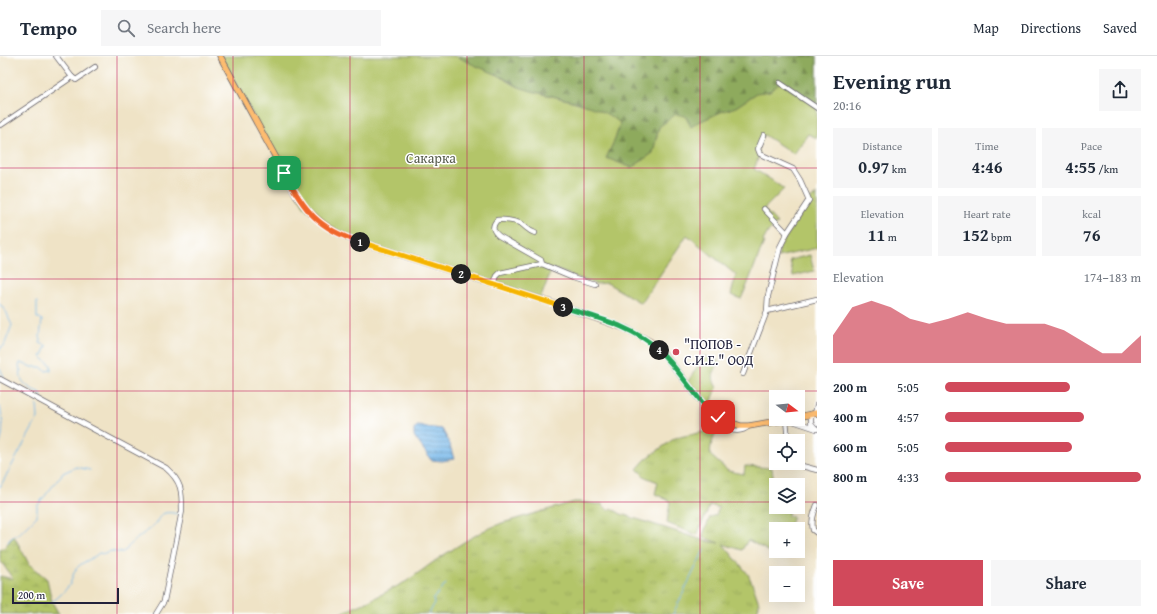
<!DOCTYPE html>
<html lang="en">
<head>
<meta charset="utf-8">
<style>
	:root { --surface:#fff; --page:#f6f6f7; --text:#1f2937; --muted:#747a83; --line:#e0e1e3; --accent:#d1495b }
	body { margin:0; font-family:"Gentium Book Plus",serif; background:var(--page); color:var(--text); height:100vh; display:flex; flex-direction:column; font-size:15px; white-space:nowrap }
	* { box-sizing:border-box; margin:0 }
	p { font-size:13px; color:var(--muted) }
	.icon { flex:none; width:22px; height:22px; fill:none; stroke:currentColor; stroke-width:2; stroke-linecap:round; stroke-linejoin:round }
	.map { position:relative; flex:1; overflow:hidden }
	.sheet { display:flex; flex-direction:column; background:var(--surface); width:340px }
	.sheet>* { flex:none }
	.needle { width:26px; rotate:106deg }
	.tools { position:absolute; left:769px; top:334px; display:grid; gap:8px }
	.tools a { display:grid; place-items:center; width:36px; height:36px; border-radius:0px; background:var(--surface); box-shadow:0 4px 16px #0002; font-size:20px }
	.scale { position:absolute; left:12px; bottom:10px; width:107px; box-sizing:border-box; padding-left:4px; border:2px solid #22223b; border-top:0; font-size:11px; line-height:14px; white-space:nowrap; color:#22223b; -webkit-text-stroke:3px #fff; paint-order:stroke }
	.pin { position:absolute; display:grid; place-items:center; width:34px; height:34px; color:#fff; margin:-17px; border-radius:8px; box-shadow:0 2px 6px #0006 }
	.km { position:absolute; width:20px; height:20px; margin:-10px; border-radius:50%; background:#222; color:#fff; font-size:11px; line-height:20px; text-align:center }
	.round { display:grid; place-items:center; flex:none; width:42px; height:42px; border-radius:0px; background:var(--page) }
	.summary { display:flex; align-items:center; justify-content:space-between; height:68px; padding:0 16px }
	h1 { font-size:22px; font-weight:800; line-height:30px }
	.figures { display:grid; grid-template-columns:repeat(3,1fr); gap:6px; height:68px; padding:4px 16px }
	.figures div { display:grid; align-content:center; border-radius:0px; background:var(--page); text-align:center }
	.figures b { font-size:17px; font-weight:800 }
	.figures small { font-size:11px; font-weight:400 }
	.figures p { font-size:11px }
	.chart { height:112px; padding:8px 16px }
	.chart p { display:flex; justify-content:space-between }
	.chart svg { width:100%; height:72px; margin-top:4px; fill:var(--accent); opacity:.7 }
	.cta { display:flex; gap:8px; margin-top:auto; padding:8px 16px }
	.cta a { flex:1; height:46px; border-radius:0px; background:var(--accent); color:#fff; font-size:16px; font-weight:800; line-height:46px; text-align:center }
	.cta a+a { background:var(--page); color:var(--text) }
	ul { padding:0 16px; list-style:none; font-size:13px }
	li { display:grid; grid-template-columns:64px 48px 1fr; align-items:center; height:30px }
	li i { height:10px; border-radius:5px; background:var(--accent) }
	header { display:flex; align-items:center; gap:24px; box-sizing:border-box; height:56px; padding:0 20px; background:var(--surface); border-bottom:1px solid var(--line) }
	header strong { font-size:19px }
	nav { display:flex; gap:22px; margin-inline-start:auto; font-size:14px }
	.search { width:280px; height:36px; background:var(--page); display:flex; align-items:center; gap:10px; box-sizing:border-box; padding:0 14px; border-radius:0px; color:var(--muted); font-size:15px }
	main { display:flex; flex:1; min-height:0 }
	.map>svg:first-child { display:block }
	.grass { fill:url(#grass-tufts); stroke:#6a7452 }
	.forest { fill:url(#forest-firs); stroke:#58664c }
	.wetland { fill:url(#wetland-marsh); stroke:#6a7452 }
	.garden { fill:#b3c569; stroke:#6a7452 }
	.water { fill:url(#water-rules); stroke:#4a6c92 }
	.lines { fill:none; stroke-linecap:round; stroke-linejoin:round }
	.stream { stroke:#73b6e8; stroke-width:1 }
	.minor-casing { stroke:#6a666c; stroke-width:6 }
	.major-casing { stroke:#6a666c; stroke-width:7 }
	.minor { stroke:#fff; stroke-width:4.5 }
	.major { stroke:#fdbc70; stroke-width:5.5 }
	.split-1-casing { stroke:#fff; stroke-width:8 }
	.split-2-casing { stroke:#fff; stroke-width:8 }
	.split-3-casing { stroke:#fff; stroke-width:8 }
	.split-4-casing { stroke:#fff; stroke-width:8 }
	.split-5-casing { stroke:#fff; stroke-width:8 }
	.split-1 { stroke:#f0652b; stroke-width:5 }
	.split-2 { stroke:#f5b400; stroke-width:5 }
	.split-3 { stroke:#f5b400; stroke-width:5 }
	.split-4 { stroke:#22a559; stroke-width:5 }
	.split-5 { stroke:#22a559; stroke-width:5 }
	.grid { fill:none; stroke:#c2185b; stroke-width:1; stroke-opacity:0.55 }
	.poi-dot { fill:#d1495b; stroke:#fff; stroke-width:1.5 }
	.labels { text-anchor:middle; stroke-width:3; stroke-linejoin:round; paint-order:stroke }
	.park-label { font-size:14px; fill:#555b4b; stroke:#fff }
	.poi-label { font-size:14px; fill:#22223b; stroke:#fff; text-anchor:start }
</style>
</head>
<body>
<header>
<strong>Tempo</strong>
<div class="search"><svg class="icon" aria-label="search" viewBox="0 0 24 24"><circle cx="10" cy="10" r="6"/><path d="M15 15l6 6"/></svg>Search here</div>
<nav><a>Map</a><a>Directions</a><a>Saved</a></nav>
</header>
<main>
<div class="map">
<svg width="817" height="558" viewBox="0 0 817 558">
	<defs>
		<pattern id="grass-tufts" width="24" height="20" patternUnits="userSpaceOnUse"><rect width="24" height="20" fill="#b3c569"/><path d="M3 7l-1-3M5 7V3M7 7l1-3M15 17l-1-3M17 17v-4M19 17l1-3" fill="none" stroke="#9aa95c"/></pattern>
		<pattern id="forest-firs" width="22" height="20" patternUnits="userSpaceOnUse"><rect width="22" height="20" fill="#8eaa5d"/><path d="M5 1l3.5 6h-7zM16 11l3.5 6h-7z" fill="#748a4e"/></pattern>
		<pattern id="wetland-marsh" width="20" height="14" patternUnits="userSpaceOnUse"><rect width="20" height="14" fill="#b3c569"/><path d="M1 5h8M5 5V1M11 12h8M15 12V8" fill="none" stroke="#9aa95c"/></pattern>
		<pattern id="water-rules" width="6" height="5" patternUnits="userSpaceOnUse"><rect width="6" height="5" fill="#73b6e8"/><path d="M0 2.5h6" fill="none" stroke="#5e94bd"/></pattern>
	</defs>
	<rect width="100%" height="100%" fill="#fff"/>
	<filter id="ink" filterUnits="userSpaceOnUse"><feTurbulence type="fractalNoise" baseFrequency=".025" numOctaves="2"/><feDisplacementMap in="SourceGraphic" scale="8" xChannelSelector="R" yChannelSelector="G"/><feConvolveMatrix kernelMatrix="1 2 1 2 8 2 1 2 1" color-interpolation-filters="sRGB"/></filter>
	<filter id="wash" filterUnits="userSpaceOnUse"><feTurbulence type="fractalNoise" baseFrequency=".012" numOctaves="4" result="noise"/><feDisplacementMap in="SourceGraphic" scale="16" xChannelSelector="R" yChannelSelector="G"/><feGaussianBlur stdDeviation="0.9" result="paint"/><feColorMatrix in="noise" values="0 0 0 0 0 0 0 0 0 0 0 0 0 0 0 0 0 1.4 0 .05"/><feComposite in="paint" operator="in"/></filter>
	<g filter="url(#wash)">
		<rect width="100%" height="100%" fill="#efe3c6"/>
		<g class="grass">
			<path d="M704 300 719 305C714 317 710 320 717 332L709 352 687 327Z"/>
			<path d="M717 373 711 389 710 399 728 415 744 418 745 410 772 412 774 426 791 427V429H776V451H789L788 460 793 461 790 468 791 469 787 473H776V488L770 496 748 484 742 494 723 488 748 518 752 527 759 547 757 558H338L367 546 407 525 439 502 464 486 483 475 502 467 574 446C583 445 592 449 602 448L608 454 611 452 621 458 706 485 719 487 702 481 710 461 716 459 719 452 710 449 697 479 667 467 670 445 655 438 658 426 645 421 637 413 646 403 675 382Z"/>
		</g>
		<polygon class="forest" points="456,0 817,0 817,52 780,27 770,35 757,37 736,51 721,56 697,67 691,71 659,71 653,97 633,111 630,111 606,102 615,83 620,67 590,51 569,44 523,33 500,20 466,6"/>
		<polygon class="wetland" points="14,480 29,508 47,523 52,546 59,558 0,558 0,520 13,523 0,504 0,493 4,492"/>
		<g class="garden">
			<path d="M220 0H456C470 8 484 13 498 19 507 24 516 31 525 33 556 43 595 46 620 67L615 83 606 102 630 111H633L653 97 659 71 676 58 685 60 691 71 697 67 721 56 736 51 757 37 770 35 780 27 817 52V82L808 78 794 98 764 79 758 93 760 98 754 113 770 123 784 133 764 153 777 167 768 176 763 185 764 186C756 205 750 224 741 243L731 239 736 219 687 179 641 247 607 227 595 228 552 212 540 244 349 183 305 152Z"/>
			<polygon points="817,138 817,192 778,201 780,191 809,144"/>
			<polygon points="810,199 814,215 793,220 790,204"/>
		</g>
		<polygon class="water" points="417,370 442,373 449,386 454,403 442,405 431,404 414,380 414,374"/>
		<g class="lines">
			<g class="stream">
				<path d="M37 246V262H40L42 264 40 281 41 284 40 287 47 290 44 294V298L41 300 43 303 51 309V314L46 315 41 311H32L21 307H20L19 311 21 315C18 327 32 334 41 337V342"/>
				<polyline points="0,248 7,257 9,263 12,269 4,290 1,291 0,294"/>
				<polyline points="0,312 4,321"/>
				<path d="M0 351C3 363 4 376 0 388"/>
				<polyline points="0,431 38,362 37,349"/>
				<polyline points="8,486 10,483 22,475 37,460 37,450 63,417 76,411 90,414"/>
				<path d="M52 546C59 541 65 535 70 528 72 523 73 518 76 513 81 506 93 503 99 497L105 498 110 495 122 497C132 486 143 478 154 469 158 465 159 459 165 457 169 456 174 457 178 458"/>
				<polyline points="429,558 434,548 433,543 446,528"/>
				<polyline points="673,558 704,494"/>
			</g>
		</g>
	</g>
	<g filter="url(#ink)">
		<g class="lines">
			<g class="minor-casing">
				<g id="minor">
					<polyline points="56,0 72,21 76,24 95,11"/>
					<polyline points="780,27 817,52"/>
					<polyline points="1,69 72,21"/>
					<polyline points="764,153 787,177"/>
					<path d="M535 177C529 175 528 173 523 169 518 165 503 163 497 164 491 171 493 175 499 180L541 204 542 208 573 221 595 228"/>
					<polyline points="494,229 497,220 500,217 542,208"/>
					<polyline points="767,255 817,243"/>
					<polyline points="743,318 767,255 768,240 780,191 787,177 809,144 800,124 793,113 760,98 758,93 764,79"/>
					<path d="M0 323 166 412C182 426 182 435 182 455L164 545 156 558"/>
					<path d="M710 356C711 359 713 362 715 364 723 374 740 379 749 370"/>
					<polyline points="811,358 811,367 815,372"/>
					<polyline points="815,358 817,349"/>
					<polyline points="786,363 788,385"/>
					<polyline points="787,363 817,373"/>
					<polyline points="798,407 802,410 817,414"/>
					<path d="M817 449C814 457 811 465 813 474L817 477"/>
				</g>
			</g>
			<g class="major-casing">
				<g id="major">
					<path d="M220 0 298 142C313 162 331 176 354 184L549 246 627 273 651 286 660 294 671 307 708 354 718 361 729 366 741 370H749L789 363"/>
					<polyline points="798,361 817,357"/>
				</g>
			</g>
			<use href="#minor" class="minor"/>
			<use href="#major" class="major"/>
		</g>
	</g>
	<g class="lines" filter="url(#ink)">
		<g class="split-1-casing">
			<path id="split-1" d="M284 117C304 154 318 173 360 186"/>
		</g>
		<g class="split-2-casing">
			<polyline id="split-2" points="360,186 461,218"/>
		</g>
		<g class="split-3-casing">
			<polyline id="split-3" points="461,218 563,251"/>
		</g>
		<g class="split-4-casing">
			<path id="split-4" d="M563 251C596 262 633 270 659 294"/>
		</g>
		<g class="split-5-casing">
			<polyline id="split-5" points="659,294 671,307 708,354 718,361"/>
		</g>
		<use href="#split-1" class="split-1"/>
		<use href="#split-2" class="split-2"/>
		<use href="#split-3" class="split-3"/>
		<use href="#split-4" class="split-4"/>
		<use href="#split-5" class="split-5"/>
	</g>
	<path class="grid" d="M117 0V558M233 0V558M350 0V558M467 0V558M584 0V558M700 0V558M0 112H817M0 223H817M0 335H817M0 446H776M798 446H817"/>
	<circle class="poi-dot" cx="676" cy="296" r="4"/>
	<g class="labels">
		<g class="park-label">
			<text x="431" y="107">Сакарка</text>
		</g>
		<g class="poi-label">
			<text x="684" y="293">"ПОПОВ -<tspan x="684" dy="16">С.И.Е." ООД</tspan></text>
		</g>
	</g>
</svg>
<div class="tools">
<a><svg class="needle" viewBox="-14 -14 28 28"><path d="M0-13l5 13h-10z" fill="#e53935"/><path d="M0 13l5-13h-10z" fill="#747a83"/></svg></a>
<a><svg class="icon" aria-label="locate" viewBox="0 0 24 24"><circle cx="12" cy="12" r="6"/><path d="M12 2v4M12 18v4M2 12h4M18 12h4"/></svg></a>
<a><svg class="icon" aria-label="layers" viewBox="0 0 24 24"><path d="M12 4l9 5-9 5-9-5zM3 14l9 5 9-5"/></svg></a>
<a>+</a>
<a>−</a>
</div>
<div class="scale">200 m</div>
<div class="pin" style="left:284px;top:117px;background:#1e9e55"><svg class="icon" aria-label="arrive" viewBox="0 0 24 24"><path d="M6 21V4h12l-3 4 3 4H6"/></svg></div>
<div class="pin" style="left:718px;top:361px;background:#d93025"><svg class="icon" aria-label="check" viewBox="0 0 24 24"><path d="M5 12l5 5 9-10"/></svg></div>
<b class="km" style="left:360px;top:186px">1</b>
<b class="km" style="left:461px;top:218px">2</b>
<b class="km" style="left:563px;top:251px">3</b>
<b class="km" style="left:659px;top:294px">4</b>
</div>
<section class="sheet">
<div class="summary"><div><h1>Evening run</h1><p>20:16</p></div><a class="round"><svg class="icon" aria-label="share" viewBox="0 0 24 24"><path d="M12 15V3M7 8l5-5 5 5M5 13v7h14v-7"/></svg></a></div>
<div class="figures">
<div><p>Distance</p><b>0.97<small> km</small></b></div>
<div><p>Time</p><b>4:46</b></div>
<div><p>Pace</p><b>4:55<small> /km</small></b></div>
</div>
<div class="figures">
<div><p>Elevation</p><b>11<small> m</small></b></div>
<div><p>Heart rate</p><b>152<small> bpm</small></b></div>
<div><p>kcal</p><b>76</b></div>
</div>
<div class="chart"><p><span>Elevation</span>174–183 m</p>
<svg viewBox="0 0 160 44" preserveAspectRatio="none"><path d="M0 44V27L10 10L20 6L30 10L40 17L50 20L60 17L70 13L80 17L90 20L100 20L110 20L120 24L130 31L140 38L150 38L160 27V44z"/></svg>
</div>
<ul>
<li><b>200 m</b>5:05<i style="width:64%"></i></li>
<li><b>400 m</b>4:57<i style="width:71%"></i></li>
<li><b>600 m</b>5:05<i style="width:65%"></i></li>
<li><b>800 m</b>4:33<i style="width:100%"></i></li>
</ul>
<div class="cta"><a>Save</a><a>Share</a></div>
</section>
</main>
</body>
</html>
